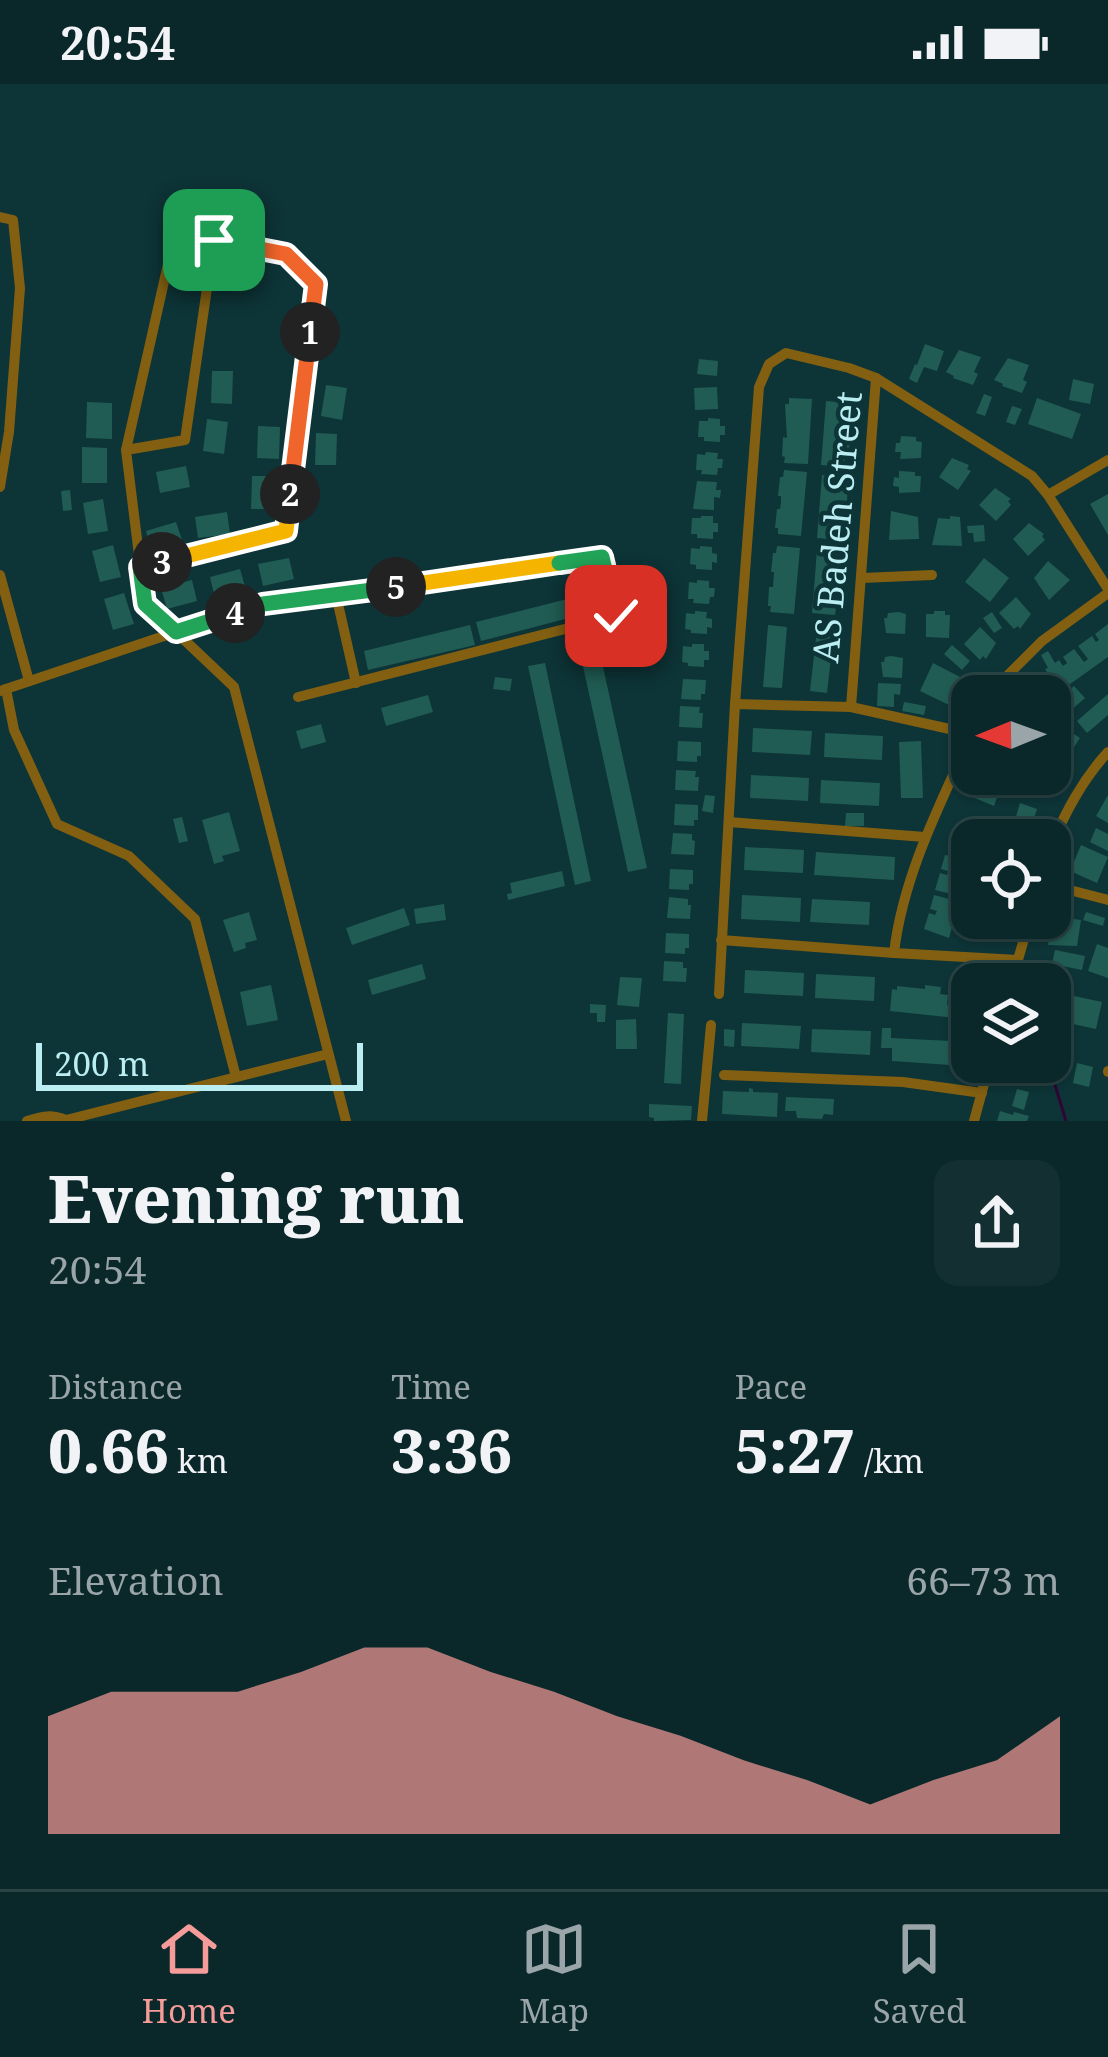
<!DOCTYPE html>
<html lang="en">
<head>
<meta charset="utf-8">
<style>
	:root { --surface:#0a2729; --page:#132f31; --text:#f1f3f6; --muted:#99a5a8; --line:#2a4446; --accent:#f59b99 }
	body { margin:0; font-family:"Noto Serif",serif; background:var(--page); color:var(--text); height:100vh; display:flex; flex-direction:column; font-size:45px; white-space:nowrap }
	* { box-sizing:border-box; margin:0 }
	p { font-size:39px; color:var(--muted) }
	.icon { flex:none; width:66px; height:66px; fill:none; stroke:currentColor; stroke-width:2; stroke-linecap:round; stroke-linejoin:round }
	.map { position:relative; height:1037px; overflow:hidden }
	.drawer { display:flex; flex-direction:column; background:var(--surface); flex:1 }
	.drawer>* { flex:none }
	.needle { width:78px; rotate:269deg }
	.controls { position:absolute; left:951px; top:591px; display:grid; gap:24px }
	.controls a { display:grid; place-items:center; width:120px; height:120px; border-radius:24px; background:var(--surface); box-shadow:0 3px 9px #0004,0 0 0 3px var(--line); font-size:60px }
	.scale { position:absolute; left:36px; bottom:30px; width:327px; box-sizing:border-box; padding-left:12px; border:6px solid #baeef2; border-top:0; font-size:33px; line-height:42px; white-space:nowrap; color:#baeef2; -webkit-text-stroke:9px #0d3437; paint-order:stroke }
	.pin { position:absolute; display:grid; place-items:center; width:102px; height:102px; color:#fff; margin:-51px; border-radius:24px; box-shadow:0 6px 18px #0006 }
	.km { position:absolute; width:60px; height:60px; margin:-30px; border-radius:50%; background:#222; color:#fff; font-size:33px; line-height:60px; text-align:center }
	.round { display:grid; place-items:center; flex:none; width:126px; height:126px; border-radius:24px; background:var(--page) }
	.headline { display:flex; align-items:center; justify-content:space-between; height:204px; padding:0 48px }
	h1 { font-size:66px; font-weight:800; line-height:90px }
	.metrics { display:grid; grid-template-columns:repeat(3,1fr); gap:18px; height:204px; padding:12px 48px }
	.metrics div { display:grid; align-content:center }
	.metrics b { font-size:60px; font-weight:800 }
	.metrics small { font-size:33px; font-weight:400 }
	.metrics p { font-size:33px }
	.chart { height:336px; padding:24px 48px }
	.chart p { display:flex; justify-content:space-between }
	.chart svg { width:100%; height:216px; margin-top:12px; fill:var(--accent); opacity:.7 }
	.status { display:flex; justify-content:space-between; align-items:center; height:84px; padding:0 60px; background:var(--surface); direction:ltr }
	.status svg { height:33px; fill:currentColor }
	.tabs { display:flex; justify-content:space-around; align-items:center; height:168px; border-top:3px solid var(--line); background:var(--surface); font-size:33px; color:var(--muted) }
	.tabs a { display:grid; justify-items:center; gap:6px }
	.tabs .current { color:var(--accent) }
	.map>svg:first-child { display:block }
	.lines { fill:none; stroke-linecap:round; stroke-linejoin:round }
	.stream { stroke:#2f0536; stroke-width:3 }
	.building { fill:#205c53 }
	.minor { stroke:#825f11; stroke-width:10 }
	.split-1-casing { stroke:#fff; stroke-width:24 }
	.split-2-casing { stroke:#fff; stroke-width:24 }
	.split-3-casing { stroke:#fff; stroke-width:24 }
	.split-4-casing { stroke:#fff; stroke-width:24 }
	.split-5-casing { stroke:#fff; stroke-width:24 }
	.split-6-casing { stroke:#fff; stroke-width:24 }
	.split-7-casing { stroke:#fff; stroke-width:24 }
	.split-1 { stroke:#f0652b; stroke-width:15 }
	.split-2 { stroke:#f0652b; stroke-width:15 }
	.split-3 { stroke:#f5b400; stroke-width:15 }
	.split-4 { stroke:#22a559; stroke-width:15 }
	.split-5 { stroke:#22a559; stroke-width:15 }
	.split-6 { stroke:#f5b400; stroke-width:15 }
	.split-7 { stroke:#22a559; stroke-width:15 }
	.labels { text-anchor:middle; stroke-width:9; stroke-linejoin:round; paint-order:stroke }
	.street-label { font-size:36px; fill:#baeef2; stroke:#0d3437 }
</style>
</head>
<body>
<div class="status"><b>20:54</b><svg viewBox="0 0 49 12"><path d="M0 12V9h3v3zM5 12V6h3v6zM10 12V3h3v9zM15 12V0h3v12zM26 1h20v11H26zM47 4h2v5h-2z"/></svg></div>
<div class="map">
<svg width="1108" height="1037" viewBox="0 0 1108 1037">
	<rect width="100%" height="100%" fill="#0d3437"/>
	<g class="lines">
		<polyline class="stream" points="1048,978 1066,1037"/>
	</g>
	<g class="building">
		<polygon points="925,260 944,267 937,287 924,283 917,299 909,295 915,280 917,281"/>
		<polygon points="959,266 981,273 974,288 978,290 973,301 953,294 954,292 946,288"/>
		<polygon points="1008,274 1029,281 1023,296 1027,298 1022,309 1002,302 1003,300 994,296"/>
		<polygon points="699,275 718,277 717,292 697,290"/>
		<polygon points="212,287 233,287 232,320 211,319"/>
		<polygon points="1073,295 1094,300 1090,320 1069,316"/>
		<polygon points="326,301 347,304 342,336 321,332"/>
		<polygon points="717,303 718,325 695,326 694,304"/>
		<polygon points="984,310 992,313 985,332 976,329"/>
		<polygon points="789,314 812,315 808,380 784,379 785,373 782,372 783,353 787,354 785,320 789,320"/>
		<polygon points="1037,314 1081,330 1072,355 1028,340"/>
		<polygon points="826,317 850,319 850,325 853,325 851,344 848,344 847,351 847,357 850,357 848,376 845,376 844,383 821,381"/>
		<polygon points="87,318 112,319 112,355 86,354"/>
		<polygon points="1012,322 1022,325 1015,341 1006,338"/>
		<polygon points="708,334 720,335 720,342 725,342 725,351 720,351 720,358 704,357 704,353 698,353 699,337 708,337"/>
		<polygon points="207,335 228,338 224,370 203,367"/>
		<polygon points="258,342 280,343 279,375 257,374"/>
		<polygon points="316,349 337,350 336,381 315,381"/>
		<polygon points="901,352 916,353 916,357 922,358 921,374 900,375 901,368 895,368 896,359 900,359"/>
		<polygon points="82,363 107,364 107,399 82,399"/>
		<polygon points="706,368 718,369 717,375 723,375 722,384 718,384 717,391 701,390 702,386 696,386 697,370 705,371"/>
		<polygon points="952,374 969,381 967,385 971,387 958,406 939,393"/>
		<polygon points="186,382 190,403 160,409 156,388"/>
		<polygon points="784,386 807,388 801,452 778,450 778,444 775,444 777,425 780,425 781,418 781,412 778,412 780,393 783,393"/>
		<polygon points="899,387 915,388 915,392 921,392 920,408 899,409 899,403 893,402 894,393 899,394"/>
		<polygon points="822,391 846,392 845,398 848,398 847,417 843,417 844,449 841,449 840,456 817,454"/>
		<polygon points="252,392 274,392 273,425 251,425"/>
		<polygon points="697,397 717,398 716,406 721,406 720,414 714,413 714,426 693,425"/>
		<polygon points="995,404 1011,415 1008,417 1011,421 996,437 979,421"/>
		<polygon points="70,406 72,426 63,427 61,407"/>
		<polygon points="1108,410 1108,451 1090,420"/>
		<polygon points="103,415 108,447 88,450 83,419"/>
		<polygon points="891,427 918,433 919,455 889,456"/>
		<polygon points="227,428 230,450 198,454 195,433"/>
		<polygon points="701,432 713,432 713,439 718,439 718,448 713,448 713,455 697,454 697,450 691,450 692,434 701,434"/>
		<polygon points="950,432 960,433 962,462 932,461 938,434 950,435"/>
		<polygon points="176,438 183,459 152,468 146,447"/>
		<polygon points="1029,439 1044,450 1042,452 1045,456 1028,472 1013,455"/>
		<polygon points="984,441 985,457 974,458 973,449 968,449 967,442"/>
		<polygon points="113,461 121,493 100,498 92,467"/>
		<polygon points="700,462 712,463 712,469 717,470 717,479 712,478 712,486 696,485 696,481 690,480 691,464 700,465"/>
		<polygon points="777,462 800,464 794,530 770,528 771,522 768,522 769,503 773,503 774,488 771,488 773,469 776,469"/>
		<polygon points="817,466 841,468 840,473 843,474 842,493 838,492 838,505 841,505 839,524 836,524 835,531 812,529"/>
		<polygon points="289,474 294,495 263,502 258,480"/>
		<polygon points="984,474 1009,494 990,518 965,498"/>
		<polygon points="1048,477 1070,496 1049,516 1034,494"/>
		<polygon points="240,485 246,506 215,514 210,493"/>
		<polygon points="192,496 197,517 167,525 161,504"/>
		<polygon points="697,496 709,497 709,504 715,504 714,513 710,513 709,520 693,519 694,515 688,515 689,498 697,499"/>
		<polygon points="124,509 134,540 113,546 104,515"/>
		<polygon points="579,512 584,530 481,557 476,538"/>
		<polygon points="1016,513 1031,530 1020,545 1018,542 1014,545 999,529"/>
		<polygon points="695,527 707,528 706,534 712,535 712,544 707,543 707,550 691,549 691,546 685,545 686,529 695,530"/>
		<polygon points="934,527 945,527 945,531 950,531 949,554 926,553 926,530 934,530"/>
		<polygon points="899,528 906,530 905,550 886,549 884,534 887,534 888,529"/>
		<polygon points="992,528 1002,544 994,549 983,534"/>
		<polygon points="1108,540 1108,573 1059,608 1045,585 1048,584 1041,571 1048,567 1055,579 1059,576 1063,582 1067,579 1063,573 1074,565 1084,578 1088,575 1078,562 1092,552 1096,558 1099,556 1095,550"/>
		<polygon points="470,541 475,561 368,586 364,567"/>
		<polygon points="768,541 787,543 782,604 763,603"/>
		<polygon points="980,543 996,559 986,575 983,572 980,576 964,560"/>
		<polygon points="817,545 834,547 827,609 810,607"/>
		<polygon points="692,560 704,560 704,567 709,567 709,576 704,576 704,583 688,582 688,579 682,578 683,562 692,563"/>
		<polygon points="952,561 970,577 962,586 944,570"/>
		<polygon points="600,569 647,784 628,788 581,573"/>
		<polygon points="891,572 903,574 902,594 883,593 881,578 884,578 885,573"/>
		<polygon points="545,579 591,797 575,801 528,582"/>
		<polygon points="933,579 962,594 949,621 920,607"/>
		<polygon points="495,593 512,595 510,607 493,605"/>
		<polygon points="683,595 706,596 705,610 701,610 701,616 681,615"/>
		<polygon points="878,599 901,600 900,611 894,610 894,623 877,622"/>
		<polygon points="1074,602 1085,614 1070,627 1059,615"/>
		<polygon points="1108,610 1108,631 1087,649 1077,637"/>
		<polygon points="428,611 433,628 386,642 381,624"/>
		<polygon points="904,618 926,622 924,631 902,627"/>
		<polygon points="680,622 700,623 699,629 703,629 702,644 679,643"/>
		<polygon points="321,640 326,658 301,665 296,647"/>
		<polygon points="753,644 812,647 810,671 752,668"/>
		<polygon points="1065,644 1080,654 1042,712 1027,702 1035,690 1050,690 1050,667"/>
		<polygon points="825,649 883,652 882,676 824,673"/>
		<polygon points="678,657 701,658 701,672 697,672 697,678 677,677"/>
		<polygon points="921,657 923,714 901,714 899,658"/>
		<polygon points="676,686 696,687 695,693 699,693 698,707 675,706"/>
		<polygon points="978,690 1002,699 994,722 970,712"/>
		<polygon points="751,691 809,694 808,717 750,714"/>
		<polygon points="821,696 880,699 879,722 820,719"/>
		<polygon points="705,711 715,712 713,729 702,727"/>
		<polygon points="1108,711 1108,739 1096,732"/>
		<polygon points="1020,719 1037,725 1027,756 1009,756"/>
		<polygon points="675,720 698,721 698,736 694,736 694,742 674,741"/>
		<polygon points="229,728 240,767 222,772 224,777 214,780 202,736"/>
		<polygon points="846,729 864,729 864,742 845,742"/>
		<polygon points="182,733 188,757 179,759 173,735"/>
		<polygon points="1096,744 1108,750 1108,767 1090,758"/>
		<polygon points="673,749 692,750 692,756 695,757 694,771 671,770"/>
		<polygon points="1081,761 1108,773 1097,799 1070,787"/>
		<polygon points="745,763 804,766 803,789 744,786"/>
		<polygon points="816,768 895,773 894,796 814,791"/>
		<polygon points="945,771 971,776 949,854 924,845 929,829 935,831 937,827 930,825 934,811 949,815 950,813 951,810 935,806 940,789 947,791 948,787 941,785"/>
		<polygon points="670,785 693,786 693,800 689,800 689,806 669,805"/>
		<polygon points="562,787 565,802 508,816 507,810 512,809 510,799"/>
		<polygon points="742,811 801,814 800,838 741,835"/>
		<polygon points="669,813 688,815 688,821 691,821 690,835 667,834"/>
		<polygon points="812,815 870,818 869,841 810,838"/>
		<polygon points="444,820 446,836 416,840 414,825"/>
		<polygon points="404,824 410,841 352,861 346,844"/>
		<polygon points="249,828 257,856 245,859 246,864 234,868 223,836"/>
		<polygon points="1086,828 1105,834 1103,842 1083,836"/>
		<polygon points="1052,832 1081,836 1077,862 1048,861"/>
		<polygon points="975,834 986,834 979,855 969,852"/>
		<polygon points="666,849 689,850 689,864 685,864 685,870 665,869"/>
		<polygon points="1097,860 1108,864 1108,894 1088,887"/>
		<polygon points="1055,866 1085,872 1082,886 1052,880"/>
		<polygon points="664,877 683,878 683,884 687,884 686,898 663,897"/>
		<polygon points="422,880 426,895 372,911 368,896"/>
		<polygon points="745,886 804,889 803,912 744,909"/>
		<polygon points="816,890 875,893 874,917 815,914"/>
		<polygon points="620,893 642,894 639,923 617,921"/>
		<polygon points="983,894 983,900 972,900 972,905 955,909 954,896"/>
		<polygon points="271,901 278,936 247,942 240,908"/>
		<polygon points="925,901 941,903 940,910 948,911 947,921 957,922 956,934 890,927 892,905 897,906 897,902 925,905"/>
		<polygon points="966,910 972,911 972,939 959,938 960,915 966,916"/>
		<polygon points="1074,912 1102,918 1096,945 1068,939"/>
		<polygon points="590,920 606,921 605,938 597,938 597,929 590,929"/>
		<polygon points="668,929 684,930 681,1000 664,999"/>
		<polygon points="636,935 637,965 616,965 616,936"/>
		<polygon points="742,939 801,942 799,965 741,962"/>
		<polygon points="882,944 891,944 891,954 951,957 950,981 892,977 892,964 881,964"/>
		<polygon points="724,945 735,946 734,963 724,962"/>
		<polygon points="812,945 871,947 870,971 811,968"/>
		<polygon points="1077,979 1093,983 1089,1003 1073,999"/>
		<polygon points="749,1004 753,1005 753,1008 778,1009 777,1033 722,1030 723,1007 749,1008"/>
		<polygon points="1017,1005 1029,1008 1024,1026 1012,1022"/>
		<polygon points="786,1013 834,1015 833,1031 824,1030 822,1035 797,1034 796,1027 785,1027"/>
		<polygon points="649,1020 692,1022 691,1036 654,1037 654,1034 649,1033"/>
		<polygon points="1000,1027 1013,1031 1014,1028 1029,1032 1027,1037 997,1037"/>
	</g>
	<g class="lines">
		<g class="minor">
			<polyline points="0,133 13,136 20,204 9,348 0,403"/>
			<polyline points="126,366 185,356 214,156"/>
			<polyline points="1048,411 1108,376"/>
			<polyline points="141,483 286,447 315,200 286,169 175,149 126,366 145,520 176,548 263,520 602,473 616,532 298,613"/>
			<polyline points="0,491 29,597"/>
			<polyline points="862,494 932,491"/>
			<polyline points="336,511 356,599"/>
			<polyline points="6,605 14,646 57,740 129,772 195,835 236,993"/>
			<polyline points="0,607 176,548 234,603 346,1037"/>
			<polyline points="990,612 993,606 1042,557 1108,509"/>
			<polyline points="735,620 759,303 769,280 786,269 849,284 876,294"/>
			<polyline points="851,623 876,294 1032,392 1048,411 1108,505"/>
			<path d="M972 650C940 720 903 792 894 869L1018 876"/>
			<polyline points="729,738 925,753"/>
			<path d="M1050 763C1066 728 1082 696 1108 668"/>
			<polyline points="1050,801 1108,816"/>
			<polyline points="721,856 894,869"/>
			<polyline points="1011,900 1030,834"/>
			<polyline points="719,910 735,620 851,623 972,650"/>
			<polyline points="1108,988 1108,987"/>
			<polyline points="724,991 903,998 982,1009"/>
			<path d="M27 1037C42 1032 51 1030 66 1036L328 970"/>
			<polyline points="702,1037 711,941"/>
			<polyline points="974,1037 990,978"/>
		</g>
	</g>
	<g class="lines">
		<g class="split-1-casing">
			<polyline id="split-1" points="214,156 286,170 316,200 310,248"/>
		</g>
		<g class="split-2-casing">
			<polyline id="split-2" points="290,410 310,248"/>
		</g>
		<g class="split-3-casing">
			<polyline id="split-3" points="162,478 286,447 290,410"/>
		</g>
		<g class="split-4-casing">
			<polyline id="split-4" points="162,478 140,483 145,520 176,548 235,529"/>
		</g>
		<g class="split-5-casing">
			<polyline id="split-5" points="235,529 263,520 396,503"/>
		</g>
		<g class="split-6-casing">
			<polyline id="split-6" points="396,503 559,479"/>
		</g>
		<g class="split-7-casing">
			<polyline id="split-7" points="559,479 602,473 616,532"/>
		</g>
		<use href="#split-1" class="split-1"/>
		<use href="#split-2" class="split-2"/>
		<use href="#split-3" class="split-3"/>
		<use href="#split-4" class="split-4"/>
		<use href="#split-5" class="split-5"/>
		<use href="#split-6" class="split-6"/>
		<use href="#split-7" class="split-7"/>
	</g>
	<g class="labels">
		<g class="street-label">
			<text transform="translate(837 443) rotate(-85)" y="13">AS Badeh Street</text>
		</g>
	</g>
</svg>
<div class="controls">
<a><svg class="needle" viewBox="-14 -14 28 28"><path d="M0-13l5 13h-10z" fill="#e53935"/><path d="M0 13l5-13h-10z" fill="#99a5a8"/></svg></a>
<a><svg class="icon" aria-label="locate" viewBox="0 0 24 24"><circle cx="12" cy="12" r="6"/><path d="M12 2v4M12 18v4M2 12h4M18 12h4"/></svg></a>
<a><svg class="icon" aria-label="layers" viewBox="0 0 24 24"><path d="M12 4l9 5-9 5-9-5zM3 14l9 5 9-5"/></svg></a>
</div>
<div class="scale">200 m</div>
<div class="pin" style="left:214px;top:156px;background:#1e9e55"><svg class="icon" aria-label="arrive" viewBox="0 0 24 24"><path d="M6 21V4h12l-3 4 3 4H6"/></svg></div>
<div class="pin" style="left:616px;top:532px;background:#d93025"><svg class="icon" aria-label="check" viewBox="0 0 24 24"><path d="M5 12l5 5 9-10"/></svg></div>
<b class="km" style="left:310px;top:248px">1</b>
<b class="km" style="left:290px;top:410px">2</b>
<b class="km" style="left:162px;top:478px">3</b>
<b class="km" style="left:235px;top:529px">4</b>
<b class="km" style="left:396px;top:503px">5</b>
</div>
<section class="drawer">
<div class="headline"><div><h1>Evening run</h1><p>20:54</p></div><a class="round"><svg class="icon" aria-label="share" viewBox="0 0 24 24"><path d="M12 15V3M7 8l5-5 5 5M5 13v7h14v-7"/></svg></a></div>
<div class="metrics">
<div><p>Distance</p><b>0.66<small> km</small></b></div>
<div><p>Time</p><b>3:36</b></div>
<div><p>Pace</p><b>5:27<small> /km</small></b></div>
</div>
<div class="chart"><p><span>Elevation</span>66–73 m</p>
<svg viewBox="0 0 160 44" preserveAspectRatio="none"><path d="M0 44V20L10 15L20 15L30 15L40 11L50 6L60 6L70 11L80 15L90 20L100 24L110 29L120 33L130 38L140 33L150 29L160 20V44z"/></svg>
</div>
</section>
<nav class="tabs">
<a class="current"><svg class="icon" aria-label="home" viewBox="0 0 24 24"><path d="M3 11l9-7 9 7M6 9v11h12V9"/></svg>Home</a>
<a><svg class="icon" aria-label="map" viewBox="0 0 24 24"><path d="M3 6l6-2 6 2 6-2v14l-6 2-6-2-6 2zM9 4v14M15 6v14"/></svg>Map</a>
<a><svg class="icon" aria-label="saved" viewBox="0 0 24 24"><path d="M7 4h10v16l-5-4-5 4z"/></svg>Saved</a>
</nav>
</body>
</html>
